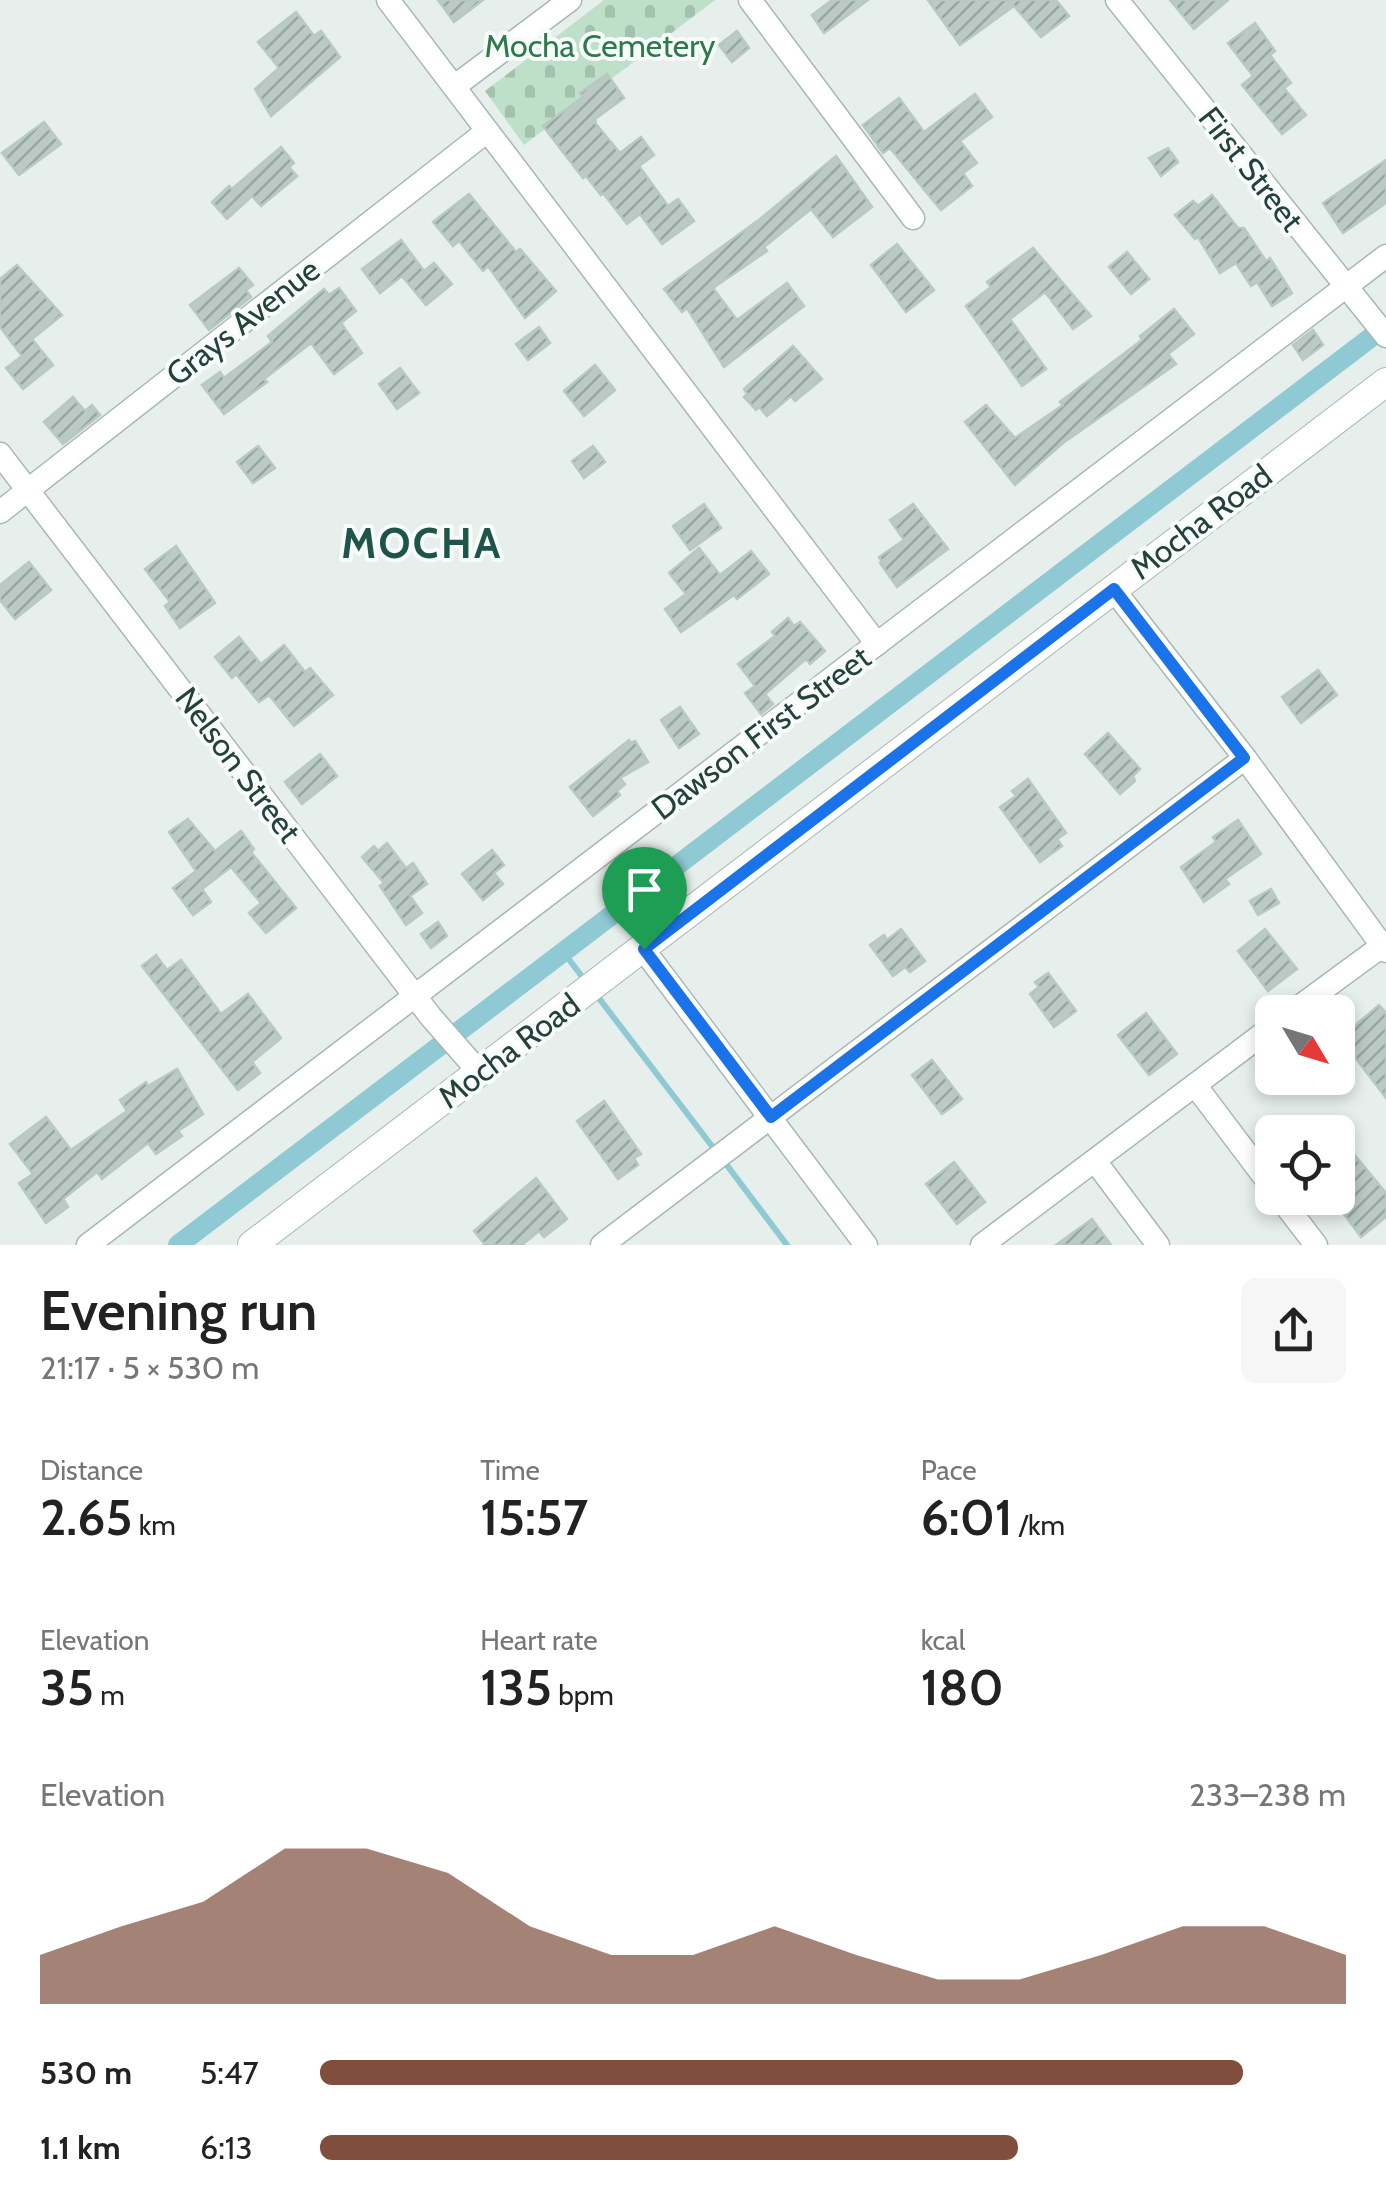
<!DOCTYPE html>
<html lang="en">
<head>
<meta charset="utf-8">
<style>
	:root { --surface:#fff; --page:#f6f6f6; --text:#222; --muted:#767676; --accent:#804e3d }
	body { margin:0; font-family:Cabin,sans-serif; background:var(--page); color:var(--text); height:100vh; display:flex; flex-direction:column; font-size:38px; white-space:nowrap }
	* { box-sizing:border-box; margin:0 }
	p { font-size:32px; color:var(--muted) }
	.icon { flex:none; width:55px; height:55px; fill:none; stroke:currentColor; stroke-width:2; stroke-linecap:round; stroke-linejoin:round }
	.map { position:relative; height:1245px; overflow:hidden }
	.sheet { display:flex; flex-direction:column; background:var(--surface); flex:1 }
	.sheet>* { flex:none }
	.needle { width:65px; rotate:128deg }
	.buttons { position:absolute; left:1255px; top:995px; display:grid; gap:20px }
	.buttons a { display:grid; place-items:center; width:100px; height:100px; border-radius:15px; background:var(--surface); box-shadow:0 5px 15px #0003; font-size:50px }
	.pin { position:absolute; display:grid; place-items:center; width:85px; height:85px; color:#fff; margin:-102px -42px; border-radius:50% 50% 50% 0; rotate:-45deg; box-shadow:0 0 10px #0007 }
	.pin .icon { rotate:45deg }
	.round { display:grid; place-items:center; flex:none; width:105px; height:105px; border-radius:15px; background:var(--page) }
	.headline { display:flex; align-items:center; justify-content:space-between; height:170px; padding:0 40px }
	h1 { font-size:55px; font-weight:600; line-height:75px }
	.figures { display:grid; grid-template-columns:repeat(3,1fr); gap:15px; height:170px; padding:10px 40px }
	.figures div { display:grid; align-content:center }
	.figures b { font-size:50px; font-weight:600 }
	.figures small { font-size:28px; font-weight:400 }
	.figures p { font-size:28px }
	.chart { height:280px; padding:20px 40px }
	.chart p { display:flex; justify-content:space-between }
	.chart svg { width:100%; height:180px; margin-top:10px; fill:var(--accent); opacity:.7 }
	ul { padding:0 40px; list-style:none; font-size:32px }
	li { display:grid; grid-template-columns:160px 120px 1fr; align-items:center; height:75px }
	li i { height:25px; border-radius:12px; background:var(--accent) }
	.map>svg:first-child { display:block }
	.cemetery { fill:url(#cemetery-stones) }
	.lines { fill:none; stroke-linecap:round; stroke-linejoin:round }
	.stream { stroke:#8ec9d4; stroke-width:6 }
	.canal { stroke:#8ec9d4; stroke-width:20 }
	.building { fill:url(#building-hatch); stroke:#b8c9c2; stroke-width:2.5 }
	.minor-casing { stroke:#a8b8b2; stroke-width:25 }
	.tertiary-casing { stroke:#a8b8b2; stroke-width:30 }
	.minor { stroke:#fff; stroke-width:22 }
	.tertiary { stroke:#fff; stroke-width:28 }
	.route-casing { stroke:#fff; stroke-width:20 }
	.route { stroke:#1a73e8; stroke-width:12 }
	.labels { text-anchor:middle; stroke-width:8; stroke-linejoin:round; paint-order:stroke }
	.park-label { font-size:32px; fill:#2d7a4b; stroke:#f7fbf9 }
	.street-label { font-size:32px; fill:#24423a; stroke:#f7fbf9 }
	.district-label { font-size:42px; font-weight:bold; letter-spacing:2.5px; fill:#1f5548; stroke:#f7fbf9 }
</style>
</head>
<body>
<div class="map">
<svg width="1386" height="1245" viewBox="0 0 1386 1245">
	<defs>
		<pattern id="cemetery-stones" width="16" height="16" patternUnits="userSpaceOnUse" patternTransform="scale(2.5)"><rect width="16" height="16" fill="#bfe0c8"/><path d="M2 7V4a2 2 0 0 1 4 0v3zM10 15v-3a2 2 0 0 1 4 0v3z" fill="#a4c1ad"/></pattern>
		<pattern id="building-hatch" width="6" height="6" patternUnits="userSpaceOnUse" patternTransform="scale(2.5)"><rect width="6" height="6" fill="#bbcac4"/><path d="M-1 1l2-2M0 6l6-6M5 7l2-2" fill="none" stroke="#98a6a0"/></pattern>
	</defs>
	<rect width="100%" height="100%" fill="#e6efeb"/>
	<polygon class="cemetery" points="604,0 715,0 524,145 485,91"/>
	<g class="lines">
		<g class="stream">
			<polyline points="564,953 587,983"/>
			<polyline points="595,993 715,1150"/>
			<polyline points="723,1160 787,1245"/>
		</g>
		<polyline class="canal" points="178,1245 1386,326"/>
	</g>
	<g class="building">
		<polygon points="438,0 483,0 454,22"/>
		<polygon points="832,0 868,0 824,33 812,15"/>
		<polygon points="928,0 1056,0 1069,16 1041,37 1014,6 960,45"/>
		<polygon points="1170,0 1228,0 1194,29"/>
		<polygon points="296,12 314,36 321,31 340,57 271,116 255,89 279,68 258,42"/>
		<polygon points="1255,23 1275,51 1270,55 1291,83 1284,88 1306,115 1282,134 1242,85 1253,76 1228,43"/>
		<polygon points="737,31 749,48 732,62 719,45"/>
		<polygon points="607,74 624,98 595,119 596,124 620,153 641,137 654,155 639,166 668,206 678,199 694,221 662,244 640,214 627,224 603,193 601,195 586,176 583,178 543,126 583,97 580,93"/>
		<polygon points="975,94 992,117 960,141 977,163 963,173 972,186 941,210 890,148 883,153 863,125 899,98 924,132"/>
		<polygon points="44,122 61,144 19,175 2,153"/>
		<polygon points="281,147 294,163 289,167 297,176 261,206 252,196 227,219 212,202 229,186 232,189"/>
		<polygon points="1168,148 1178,162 1161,176 1149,158"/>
		<polygon points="836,156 872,207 833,237 811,209 764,247 767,251 713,288 737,320 787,283 804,306 724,367 687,308 682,312 664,289 760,219"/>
		<polygon points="1386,160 1386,203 1343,233 1323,203"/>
		<polygon points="469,194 516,252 520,249 556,291 525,318 488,266 483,271 459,241 453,246 433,222"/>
		<polygon points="1212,195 1238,228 1244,228 1266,261 1270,258 1292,293 1272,306 1257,282 1251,286 1236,263 1220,273 1198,237 1195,239 1175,215 1193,201 1198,206"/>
		<polygon points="401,240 424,271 434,263 452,284 426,305 402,276 380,293 362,269"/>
		<polygon points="897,244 934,290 906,312 871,265"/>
		<polygon points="1033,248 1091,316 1073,329 1045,292 1010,319 1046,369 1022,386 966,306 991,287 987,282"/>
		<polygon points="1127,252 1149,279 1131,294 1109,267"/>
		<polygon points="17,265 62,315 32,339 53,365 23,389 6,368 22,356 0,327 0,279"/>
		<polygon points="239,268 253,285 246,290 251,297 209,330 190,305"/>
		<polygon points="339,288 356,311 341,323 362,353 334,374 311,343 264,379 267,382 224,414 202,385 220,372 224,378 272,342 268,336 324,289 329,295"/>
		<polygon points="1174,309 1194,334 1168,354 1176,364 1063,443 1015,485 965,422 986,405 1015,438 1063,405 1060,402 1142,340 1140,336"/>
		<polygon points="539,327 550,343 528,360 516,344"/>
		<polygon points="1313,330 1323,345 1303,360 1293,345"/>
		<polygon points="793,346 822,379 795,401 791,396 767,416 759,407 756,410 744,397 747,394 744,389"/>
		<polygon points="595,365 615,390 584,416 564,391"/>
		<polygon points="400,368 419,393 397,409 379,384"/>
		<polygon points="73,397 85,411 92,405 100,415 63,444 44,422"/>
		<polygon points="258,446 275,468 253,483 237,462"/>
		<polygon points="593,446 605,462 584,478 572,461"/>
		<polygon points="704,504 721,528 690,550 673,526"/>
		<polygon points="913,504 948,549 897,587 880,563 882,562 879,557 904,540 890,520"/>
		<polygon points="176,546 215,603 180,628 165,606 170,602 145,569"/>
		<polygon points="699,548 720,575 751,551 769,574 737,599 734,595 681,632 665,609 686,594 669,573"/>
		<polygon points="29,562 51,590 15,619 0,600 0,585"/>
		<polygon points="788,618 794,626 800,622 825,651 810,664 806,659 765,694 773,704 761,714 745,693 755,686 738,664 775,636 772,632"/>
		<polygon points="239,637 261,664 284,645 305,672 310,668 333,695 294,726 269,695 259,702 236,674 232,678 215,657"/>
		<polygon points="1318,670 1337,695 1301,723 1282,697"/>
		<polygon points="680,707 699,734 679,748 661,720"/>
		<polygon points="1108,733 1140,769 1133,776 1135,781 1120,794 1085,754"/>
		<polygon points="629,740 631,743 635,741 648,762 620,778 625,784 617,791 620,795 593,816 570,787"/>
		<polygon points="320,754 337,776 302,804 285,782"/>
		<polygon points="1028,779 1066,833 1057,839 1062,846 1040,862 1000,807 1016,796 1012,791"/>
		<polygon points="188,819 215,851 241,831 254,849 251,852 296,908 266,933 249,913 261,903 231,867 202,889 211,902 193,915 173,888 196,871 169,832"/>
		<polygon points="1238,820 1261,854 1225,879 1229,884 1204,902 1181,867 1216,842 1213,837"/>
		<polygon points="387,843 406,868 413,863 427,884 410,896 422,913 406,925 380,886 384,883 362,857 374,846 378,851"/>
		<polygon points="492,850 504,865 494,873 503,884 483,900 462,874"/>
		<polygon points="1271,889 1279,903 1258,915 1250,901"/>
		<polygon points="438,922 447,936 431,948 421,934"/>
		<polygon points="901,929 925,961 910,972 905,967 893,976 870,945 884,935 887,940"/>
		<polygon points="1265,929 1297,969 1268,991 1238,951"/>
		<polygon points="156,955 167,970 181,960 221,1014 248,994 281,1038 252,1062 260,1073 238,1090 142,966"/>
		<polygon points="1048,973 1076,1011 1054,1027 1030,994 1039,987 1035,982"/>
		<polygon points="1379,1005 1386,1013 1386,1098 1354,1056 1350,1059 1338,1044 1338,1040"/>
		<polygon points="1146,1013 1177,1054 1149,1075 1118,1035"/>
		<polygon points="932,1060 962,1099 942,1114 912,1075"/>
		<polygon points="177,1069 203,1114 178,1131 182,1136 156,1154 148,1143 102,1179 97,1172 63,1199 68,1207 46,1223 19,1183 33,1174 10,1144 46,1117 71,1150 127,1111 120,1100 146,1082 148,1086"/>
		<polygon points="604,1101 641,1154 634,1158 638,1165 618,1179 577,1121"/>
		<polygon points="1338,1135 1386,1193 1386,1217 1361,1237 1338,1206"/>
		<polygon points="954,1162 985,1202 957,1224 926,1184"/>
		<polygon points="536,1178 567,1219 544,1237 539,1231 522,1245 485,1245 474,1231"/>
		<polygon points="1092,1219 1111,1245 1056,1245"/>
	</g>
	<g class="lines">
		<g class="minor-casing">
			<g id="minor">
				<polyline points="388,0 877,644"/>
				<polyline points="750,0 913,218"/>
				<polyline points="1117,0 1386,336"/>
				<polyline points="455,86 570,0"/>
				<polyline points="0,454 431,1017 480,1073"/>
				<polyline points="0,512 486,132"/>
				<polyline points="1113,589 1245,758 1386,951"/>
				<polyline points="643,949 866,1245"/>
				<polyline points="1292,1012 1382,946"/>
				<polyline points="1195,1085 1272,1187"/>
				<polyline points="1095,1161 1158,1245"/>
				<polyline points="1280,1198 1316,1245"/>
				<polyline points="88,1245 1386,256"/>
				<polyline points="602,1245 1245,758"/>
				<polyline points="982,1245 1272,1027"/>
			</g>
		</g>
		<g class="tertiary-casing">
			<polyline id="tertiary" points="252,1245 1386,382"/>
		</g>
		<use href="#minor" class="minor"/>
		<use href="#tertiary" class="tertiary"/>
	</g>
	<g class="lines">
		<g class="route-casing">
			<polygon id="route" points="1114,589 1244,758 771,1117 644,949"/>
		</g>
		<use href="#route" class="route"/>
	</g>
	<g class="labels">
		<g class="park-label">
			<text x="600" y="57">Mocha Cemetery</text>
		</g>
		<g class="street-label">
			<text transform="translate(1251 169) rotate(52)" y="11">First Street</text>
			<text transform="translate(243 322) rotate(-38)" y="11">Grays Avenue</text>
			<text transform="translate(1201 522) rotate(-37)" y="11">Mocha Road</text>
			<text transform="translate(761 733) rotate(-37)" y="11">Dawson First Street</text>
			<text transform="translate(238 765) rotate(53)" y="11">Nelson Street</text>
			<text transform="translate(509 1051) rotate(-37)" y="11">Mocha Road</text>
		</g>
		<g class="district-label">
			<text x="422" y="558">MOCHA</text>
		</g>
	</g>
</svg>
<div class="buttons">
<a><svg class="needle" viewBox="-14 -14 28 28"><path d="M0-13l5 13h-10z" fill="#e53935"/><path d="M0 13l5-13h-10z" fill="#767676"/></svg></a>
<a><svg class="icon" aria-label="locate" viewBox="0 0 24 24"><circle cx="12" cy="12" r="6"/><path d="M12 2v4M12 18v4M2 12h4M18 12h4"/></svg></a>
</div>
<div class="pin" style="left:644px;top:949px;background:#1e9e55"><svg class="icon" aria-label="arrive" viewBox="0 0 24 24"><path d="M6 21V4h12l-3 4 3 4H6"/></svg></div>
</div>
<section class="sheet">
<div class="headline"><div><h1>Evening run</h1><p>21:17 · 5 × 530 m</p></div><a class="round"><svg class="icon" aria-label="share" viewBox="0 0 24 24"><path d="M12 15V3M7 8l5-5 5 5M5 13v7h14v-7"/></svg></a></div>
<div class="figures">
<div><p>Distance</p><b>2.65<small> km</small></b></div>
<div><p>Time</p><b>15:57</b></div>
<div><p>Pace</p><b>6:01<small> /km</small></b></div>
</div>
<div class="figures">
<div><p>Elevation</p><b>35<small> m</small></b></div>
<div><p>Heart rate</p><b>135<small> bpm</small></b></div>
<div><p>kcal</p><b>180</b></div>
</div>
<div class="chart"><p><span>Elevation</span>233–238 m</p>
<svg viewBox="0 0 160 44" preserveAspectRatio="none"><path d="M0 44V32L10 25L20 19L30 6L40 6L50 12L60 25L70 32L80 32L90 25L100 32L110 38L120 38L130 32L140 25L150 25L160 32V44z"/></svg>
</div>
<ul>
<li><b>530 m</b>5:47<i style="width:90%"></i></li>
<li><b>1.1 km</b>6:13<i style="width:68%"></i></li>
</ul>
</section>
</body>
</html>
